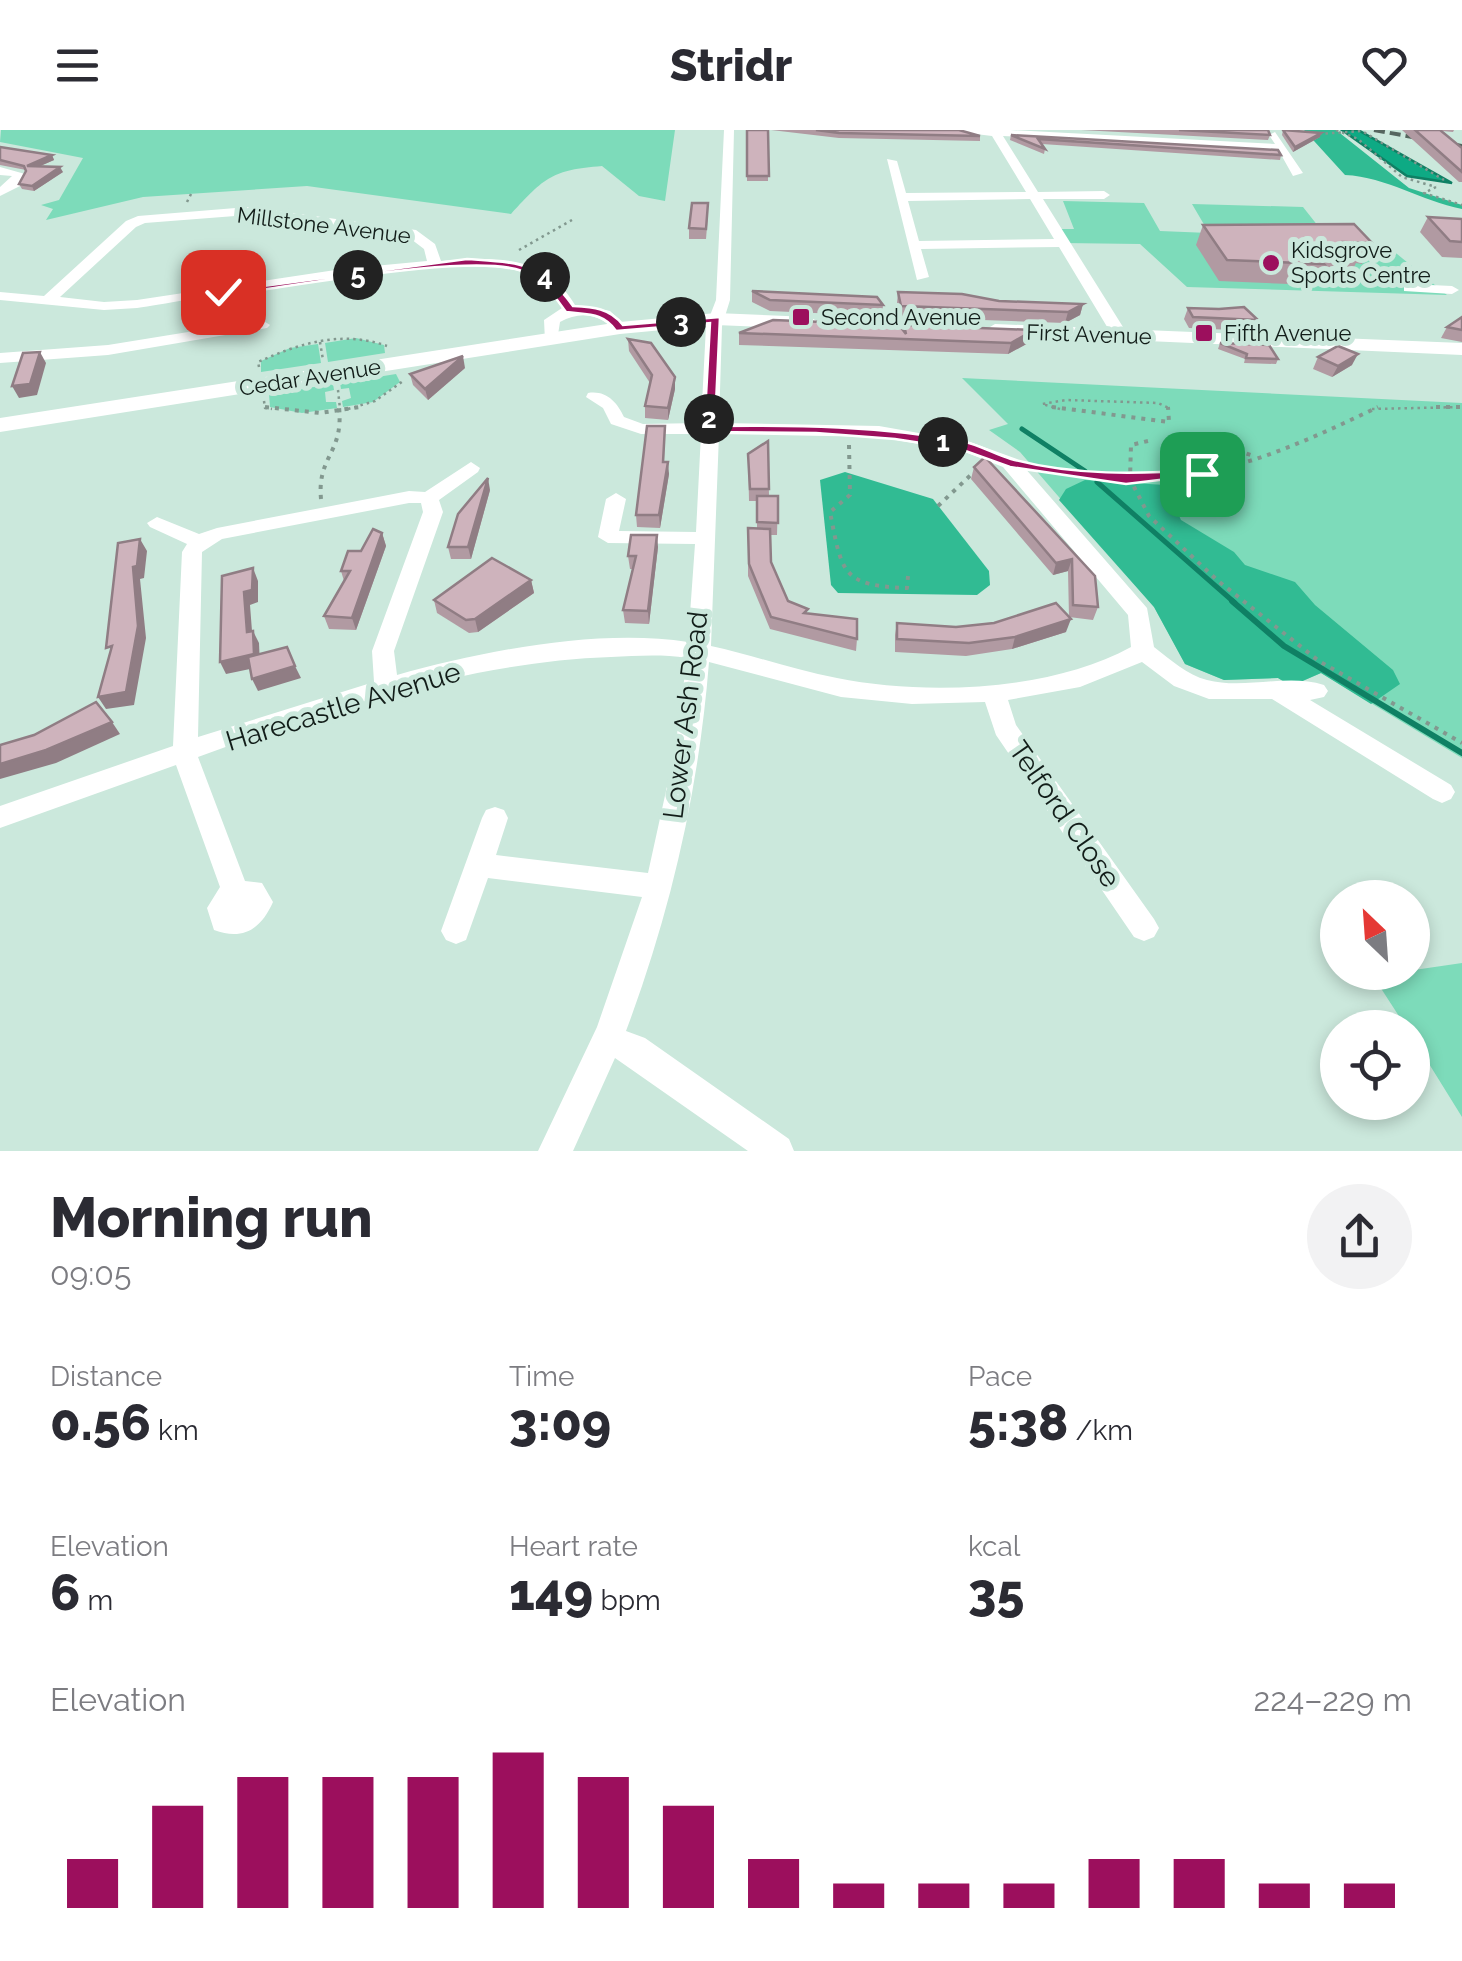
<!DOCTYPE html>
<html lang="en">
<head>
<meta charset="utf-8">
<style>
	:root { --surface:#fff; --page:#f2f2f3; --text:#2b2b33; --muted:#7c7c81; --accent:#9c0f5d }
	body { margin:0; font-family:Raleway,sans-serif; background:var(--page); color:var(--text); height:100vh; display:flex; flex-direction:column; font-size:38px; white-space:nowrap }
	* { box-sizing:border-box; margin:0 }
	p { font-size:32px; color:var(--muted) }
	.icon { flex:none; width:55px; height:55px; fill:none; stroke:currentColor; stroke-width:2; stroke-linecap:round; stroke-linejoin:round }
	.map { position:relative; height:1021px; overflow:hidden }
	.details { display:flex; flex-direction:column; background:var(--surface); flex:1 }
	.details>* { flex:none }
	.needle { width:65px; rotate:335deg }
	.buttons { position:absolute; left:1320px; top:750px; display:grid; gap:20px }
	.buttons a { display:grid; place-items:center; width:110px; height:110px; border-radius:50%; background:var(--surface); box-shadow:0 5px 15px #0003; font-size:50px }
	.pin { position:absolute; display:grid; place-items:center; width:85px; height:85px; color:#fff; margin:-42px; border-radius:20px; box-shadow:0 5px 15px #0006 }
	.km { position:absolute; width:50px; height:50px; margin:-25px; border-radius:50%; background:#222; color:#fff; font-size:28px; line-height:50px; text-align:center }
	.round { display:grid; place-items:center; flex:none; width:105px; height:105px; border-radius:52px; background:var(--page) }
	.head { display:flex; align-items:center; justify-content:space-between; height:170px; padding:0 50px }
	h1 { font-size:55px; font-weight:800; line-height:75px }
	.metrics { display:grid; grid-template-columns:repeat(3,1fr); gap:15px; height:170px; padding:10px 50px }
	.metrics div { display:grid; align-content:center }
	.metrics b { font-size:50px; font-weight:800 }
	.metrics small { font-size:28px; font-weight:400 }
	.metrics p { font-size:28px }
	.chart { height:280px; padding:20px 50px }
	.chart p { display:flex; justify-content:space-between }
	.chart svg { width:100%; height:180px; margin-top:10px; stroke:var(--accent); stroke-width:6 }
	header { display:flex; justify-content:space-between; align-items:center; height:130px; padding:0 50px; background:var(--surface); font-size:45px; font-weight:800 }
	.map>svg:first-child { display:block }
	.green { fill:#7ddbba }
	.forest { fill:#31bb93 }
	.water { fill:#0eaa84; stroke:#0f8064; stroke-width:2.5 }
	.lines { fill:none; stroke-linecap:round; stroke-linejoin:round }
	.stream-far1 { stroke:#0f8064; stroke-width:5 }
	.stream { stroke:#0f8064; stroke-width:6 }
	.path-far1 { stroke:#82988f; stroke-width:2.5; stroke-dasharray:2.5 4; stroke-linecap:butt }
	.path { stroke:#82988f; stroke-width:4; stroke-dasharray:4 6; stroke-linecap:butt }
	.minor { fill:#fff; fill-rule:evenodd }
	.major { fill:#fff; fill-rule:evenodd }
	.rail { stroke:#55665f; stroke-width:4; stroke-dasharray:11 5; stroke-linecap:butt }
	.wall { fill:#b19aa2 }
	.shaded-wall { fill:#907d84 }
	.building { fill:#ceb3bc; stroke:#907d84; stroke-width:2.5 }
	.route { fill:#9c0f5d; stroke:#fff; stroke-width:2.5 }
	.poi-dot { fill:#9c0f5d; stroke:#cbe8dc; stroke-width:4 }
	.labels { text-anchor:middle; stroke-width:10; stroke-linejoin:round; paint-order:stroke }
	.far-street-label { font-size:22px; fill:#121d19; stroke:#cbe8dc }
	.far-poi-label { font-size:22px; fill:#121d19; stroke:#cbe8dc; text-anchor:start }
	.street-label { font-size:28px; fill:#121d19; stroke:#cbe8dc }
</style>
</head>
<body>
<header><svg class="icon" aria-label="menu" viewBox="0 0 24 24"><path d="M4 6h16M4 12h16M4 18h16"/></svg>Stridr<svg class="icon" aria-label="heart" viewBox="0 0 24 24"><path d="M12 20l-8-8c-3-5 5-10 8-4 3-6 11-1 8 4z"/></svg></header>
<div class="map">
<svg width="1462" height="1021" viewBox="0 0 1462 1021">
	<rect width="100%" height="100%" fill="#cbe8dc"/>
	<g class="green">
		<path d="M1 0H675L665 71 639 66 602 36C552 40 545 47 511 84L307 56 143 67 46 90 53 79 41 75 59 70 83 28 0 12Z"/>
		<polygon points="1063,71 1144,73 1160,101 1209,103 1192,74 1303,77 1326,106 1252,112 1391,119 1447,165 1187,157 1140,114 1063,113 1054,99 1074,99"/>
		<polygon points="356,208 384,215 385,223 328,232 325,213"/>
		<polygon points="318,214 321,233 261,242 261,231 290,218"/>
		<polygon points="396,244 400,252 373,272 343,277 342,271 351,268 349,258 341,259 340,253"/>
		<polygon points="962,248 1462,273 1462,628 1321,543 1291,556 1278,548 1224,550 1185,534 1154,477 1020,322 989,300 1008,294"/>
		<polygon points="333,254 334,260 325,262 326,272 336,272 337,278 302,283 270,277 269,264"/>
		<polygon points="1462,833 1462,987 1413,908 1412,898 1406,897 1373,846"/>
	</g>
	<g class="forest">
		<path d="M1304 0H1336L1409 58 1462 75V79C1421 71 1387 47 1345 45Z"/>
		<polygon points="845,342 933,369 989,441 990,455 977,465 838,463 831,455 820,350"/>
		<polygon points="1085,350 1165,355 1181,390 1234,422 1245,435 1295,452 1315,475 1393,540 1400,554 1371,574 1321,543 1291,556 1278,548 1224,550 1185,534 1154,477 1059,370 1066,359"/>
	</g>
	<polygon class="water" points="1342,0 1358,0 1452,53 1407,46"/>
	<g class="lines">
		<g class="stream-far1">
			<polyline points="1022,299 1085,341"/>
			<polyline points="1097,352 1235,473"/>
		</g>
		<polyline class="stream" points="1232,471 1284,516 1462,623"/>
		<g class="path-far1">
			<polyline points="1336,0 1358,9 1402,47 1436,57"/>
			<polyline points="1319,4 1362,1 1444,50"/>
			<polyline points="1436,57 1424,63 1462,75"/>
			<polyline points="187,72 192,62"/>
			<polyline points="519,120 572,90"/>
			<polyline points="320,212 323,230"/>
			<path d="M259 237 258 232C300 213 342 200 387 216"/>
			<polyline points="338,260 340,279"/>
			<polyline points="264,271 265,278 272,279"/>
			<polyline points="348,279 375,271 403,251"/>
			<polyline points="1060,279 1042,274 1066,270 1158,273 1171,279"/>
			<polyline points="1372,279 1462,277"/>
		</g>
		<g class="path">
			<polyline points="265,277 320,283 360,277"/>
			<polyline points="1052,277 1169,292 1168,277"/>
			<polyline points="1436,277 1462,277"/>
			<polyline points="1209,310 1256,327"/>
			<polyline points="1148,311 1131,315 1130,349 1149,386 1217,450 1319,531 1462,613"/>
			<path d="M849 315 850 365 830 382C842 442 841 456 907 458L908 446"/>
			<path d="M1041 338C1069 342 1098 349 1126 350 1216 353 1299 315 1378 277"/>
			<path d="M321 369C317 325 344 324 339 277"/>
			<polyline points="938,376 974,342"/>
		</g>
		<g class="minor">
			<path d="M724 0H734L730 170 722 196 719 293 879 296 970 312 1017 329 1147 478 1154 517C1171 530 1187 545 1207 550 1245 560 1287 543 1324 555L1328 561 1324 567 1310 570 1451 655 1455 662 1451 669 1442 673 1433 669 1272 569H1209L1174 556 1142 532 1080 557 1008 570 1016 595 1154 789 1159 798 1154 807 1144 811 1134 807 996 605 985 572 912 574 841 567 709 532C699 659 671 781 626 901L645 908 789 1009 794 1021H748L615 928 573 1021H538L597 897 642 767 488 748 466 810 456 814 446 810 441 801 482 688 486 680 495 677 504 680 508 688 496 725 648 743 675 620 687 528C661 524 636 526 611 527 468 532 331 579 198 627L245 751 262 753 273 772C261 799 243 811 214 800L207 778 220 757 176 635 0 698V676L173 616 182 422 187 414 150 397 147 393 157 387 199 404 217 398 409 361 425 362 471 332 480 338 478 342 439 370 443 382 394 521 397 545C483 521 598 498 688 512L695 414 608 413 598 407 606 369 616 363 626 369 619 401 696 402 701 304H641L611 294 603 278 586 267 588 263C606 260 617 272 624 287L643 294 701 293 706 196 716 170ZM719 304 879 307 965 322 1003 337 1128 485 1131 517C1051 561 926 566 837 548 794 540 753 525 711 516ZM409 373H421L423 382 372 521 374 552 198 607 202 422 222 409Z"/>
			<path d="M943 0H1010L1275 14 1269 5 1275 2 1303 43 1293 46 1279 21 1003 6 1038 62 1104 61 1110 65 1104 69H1043L1128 205 1120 210 1112 205 1059 117 921 119 929 147 917 150 887 29 897 31 906 63 1026 62 992 6ZM1030 69 1054 109 919 111 908 71Z"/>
			<polygon points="0,37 25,44 20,56 0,66 0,57 12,46 0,45"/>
			<path d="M248 77 416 100 435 114 441 131C494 127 545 124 575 175L610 181 628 198 615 201C599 183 580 181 560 192L557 211H545L544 190 562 178 559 174C553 163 545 152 533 146 472 116 214 166 137 178L104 180 0 170V162L44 166 126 91 138 86ZM248 85 407 106 424 119 427 131 342 139 137 170 104 172 60 167 136 97 145 93Z"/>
			<polygon points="1409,154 1452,156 1459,160 1452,164 1404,161 1404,155"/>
			<polygon points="262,190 270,195 267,198 108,225 0,233 0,223 108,215"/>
		</g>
		<g class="major">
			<polygon points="716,183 810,187 820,193 810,199 716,195 620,204 0,302 0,288 620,192"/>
			<polygon points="995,194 1462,213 1462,225 988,204 985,200"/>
		</g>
		<polyline class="rail" points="1374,0 1462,16"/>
	</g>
	<g class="wall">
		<rect x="747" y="0" width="21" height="51"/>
		<polygon points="771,0 959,0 980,6 980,11 839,8"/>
		<polygon points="1081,0 1268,0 1270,5 1268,10"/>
		<polygon points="1283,0 1320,7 1293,22 1282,5"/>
		<polygon points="1402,0 1454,0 1453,2 1442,1 1462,18 1462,52 1459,52"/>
		<polygon points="1011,5 1281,25 1280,30 1042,14 1045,19 1044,24 1010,10"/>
		<polygon points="0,17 52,25 54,30 40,36 63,42 34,61 22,59 19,54 26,40 0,35"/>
		<polygon points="708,84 706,109 689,109 689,98"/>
		<polygon points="1428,87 1462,89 1462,128 1442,127 1420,102"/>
		<polygon points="1203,95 1372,113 1362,134 1356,133 1348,149 1317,150 1314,155 1219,151 1196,115"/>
		<polygon points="752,161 883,175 882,186 770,181 752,172"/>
		<polygon points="898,162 999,171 1083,174 1080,185 1065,193 899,187 897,173"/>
		<polygon points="1188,178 1258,190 1254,201 1189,198 1184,189"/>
		<polygon points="1462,187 1462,212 1441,208 1447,197"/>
		<polygon points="904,195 1034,200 1032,211 1008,224 739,215 739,203 904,201"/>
		<polygon points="628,209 675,259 668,290 645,288 645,276 650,253 629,221"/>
		<polygon points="1220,213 1278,229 1276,234 1244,233 1245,229 1218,219"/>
		<polygon points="1318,227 1352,235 1332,247 1313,239"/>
		<polygon points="465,238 428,270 413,255 410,244"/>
		<polygon points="665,296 664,332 669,344 660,398 637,397 636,385"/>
		<polygon points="768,311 769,366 778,366 777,405 770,405 771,432 788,471 808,484 857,509 856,521 770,499 748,446 748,398 757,399 757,371 749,371 748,324"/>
		<polygon points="974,337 1095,446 1098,477 1093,490 1069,487 1068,441 1053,445 971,349"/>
		<polygon points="490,360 471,429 451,429 448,417"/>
		<polygon points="382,403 386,416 356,500 329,499 324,486 344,451 341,441 361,421"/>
		<polygon points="658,417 649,494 625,493 623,480 633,439 630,439 628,426"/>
		<polygon points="531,450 534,463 478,502 469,503 437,483 434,470"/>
		<polygon points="897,493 956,497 1066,502 1012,519 966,526 895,522 895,505"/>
	</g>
	<g class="shaded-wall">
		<polygon points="1321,3 1320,7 1293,22 1295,17"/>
		<polygon points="52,25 54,30 29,41 27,36"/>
		<polygon points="60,37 63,42 34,61 32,56"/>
		<polygon points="1083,174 1080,185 1065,193 1068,182"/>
		<polygon points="1034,200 1032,211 1008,224 1011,213"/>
		<polygon points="40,222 46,233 37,265 19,268 12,256"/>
		<polygon points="1358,224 1352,235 1332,247 1338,236"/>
		<polygon points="463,226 465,238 428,270 425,259"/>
		<polygon points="675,247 675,259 668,290 668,278"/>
		<polygon points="668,332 669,344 660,398 659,385"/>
		<polygon points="488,348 490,360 471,429 468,417"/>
		<polygon points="382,403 386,416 356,500 352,488"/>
		<polygon points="657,405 658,417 649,494 648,481"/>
		<polygon points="140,409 147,421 144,448 140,449 146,508 134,575 106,579 98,567"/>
		<polygon points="1072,429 1068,441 1053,445 1056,433"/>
		<polygon points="253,438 258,451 258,472 250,475 253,514 247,502 244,462"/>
		<polygon points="531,450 534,463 478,502 475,489"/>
		<polygon points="1071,489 1066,502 1012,519 1015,507"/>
		<polygon points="253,501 259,513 260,537 226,544 220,532"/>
		<polygon points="295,536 301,548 258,561 252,549"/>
		<polygon points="112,592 120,604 56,633 0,649 0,634"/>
	</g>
	<g class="building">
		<polygon points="747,0 768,0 769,46 747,46"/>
		<polygon points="816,0 959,0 980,6 839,3"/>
		<polygon points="1179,0 1268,0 1270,5"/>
		<polygon points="1283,0 1321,3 1295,17"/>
		<polygon points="1415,0 1440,0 1462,18 1462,42"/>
		<polygon points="1011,5 1278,20 1281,25 1038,9 1045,19"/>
		<polygon points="0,17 52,25 27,36 60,37 32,56 19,54 26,41 24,36 0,30"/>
		<polygon points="692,73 708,73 706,99 689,98"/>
		<polygon points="1428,87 1462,89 1462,112 1450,111"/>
		<polygon points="1354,94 1372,113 1344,112 1358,128 1319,129 1324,134 1227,130 1203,95"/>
		<polygon points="752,161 877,167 883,175 770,170"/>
		<polygon points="898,162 962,164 999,171 1083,174 1068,182 901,176"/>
		<polygon points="1244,177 1258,190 1193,187 1188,178 1219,179"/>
		<polygon points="1462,187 1462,200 1447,197"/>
		<polygon points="773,190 899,195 906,204 904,195 1034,200 1011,213 739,203"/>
		<polygon points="628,209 651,213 675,247 668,278 645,276 652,245"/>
		<polygon points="1220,213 1269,215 1278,229 1246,228 1247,224"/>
		<polygon points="1338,216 1358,224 1338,236 1318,227"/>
		<polygon points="40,222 30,254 12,256 23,223"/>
		<polygon points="463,226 425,259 410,244"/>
		<polygon points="647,296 665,296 663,332 668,332 659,385 636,385"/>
		<polygon points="768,311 769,359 750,359 748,324"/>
		<polygon points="985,327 1095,446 1098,477 1073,475 1072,429 1056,433 974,337"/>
		<polygon points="488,348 468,417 448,417 458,384"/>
		<polygon points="757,366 778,366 778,393 757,392"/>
		<polygon points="748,398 770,399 771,432 788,471 808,479 804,483 857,489 857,509 771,487 749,434"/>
		<polygon points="373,399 382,403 352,488 324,486 350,441 341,441 348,421 361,421"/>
		<polygon points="631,405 657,405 648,481 623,480 636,426 628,426"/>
		<polygon points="140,409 137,436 133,437 138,496 126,562 98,567 112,516 106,518 118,413"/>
		<polygon points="492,428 531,450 475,489 466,490 434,470"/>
		<polygon points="253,438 252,460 244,462 247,502 253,501 254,524 220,532 222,446"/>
		<polygon points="1056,473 1071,489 1015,507 969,513 897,509 897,493 956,497 994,493"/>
		<polygon points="287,517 295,536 252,549 248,527"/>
		<polygon points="96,572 112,592 46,620 0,634 0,615 34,605"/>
	</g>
	<path class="route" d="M467 129C520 133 540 131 573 176 593 177 610 178 623 195L720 187 715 296C798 295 879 296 961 311 978 314 994 324 1011 329 1073 346 1139 344 1202 340L1209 344 1126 354 1010 337 960 319 895 309 816 303 704 302 710 193 616 201C603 182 587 185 566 182 552 163 544 149 522 141 473 122 285 158 223 165L218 162Z"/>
	<g class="poi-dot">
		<circle cx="1271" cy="133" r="10"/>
		<rect x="791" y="177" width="20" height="20" rx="5"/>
		<rect x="1194" y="193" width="20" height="20" rx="5"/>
	</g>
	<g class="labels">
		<g class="far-street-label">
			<text transform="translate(324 95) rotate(7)" y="8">Millstone Avenue</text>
			<text transform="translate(1089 204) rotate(2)" y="8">First Avenue</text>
			<text transform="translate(310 247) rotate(-9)" y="8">Cedar Avenue</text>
		</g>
		<g class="far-poi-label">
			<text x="1291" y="128">Kidsgrove<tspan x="1291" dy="25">Sports Centre</tspan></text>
			<text x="821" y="195">Second Avenue</text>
			<text x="1224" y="211">Fifth Avenue</text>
		</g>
		<g class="street-label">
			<text transform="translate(343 576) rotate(-17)" y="10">Harecastle Avenue</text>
			<text transform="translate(685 585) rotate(-83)" y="10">Lower Ash Road</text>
			<text transform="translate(1065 684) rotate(55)" y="10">Telford Close</text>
		</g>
	</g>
</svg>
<div class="buttons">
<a><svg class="needle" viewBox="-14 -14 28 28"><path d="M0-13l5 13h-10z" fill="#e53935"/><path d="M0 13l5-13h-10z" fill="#7c7c81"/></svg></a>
<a><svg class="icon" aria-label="locate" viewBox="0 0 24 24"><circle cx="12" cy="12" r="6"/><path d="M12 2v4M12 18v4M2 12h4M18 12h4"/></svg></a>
</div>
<div class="pin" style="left:1202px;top:344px;background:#1e9e55"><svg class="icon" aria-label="arrive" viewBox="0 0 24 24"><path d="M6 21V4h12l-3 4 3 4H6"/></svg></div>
<div class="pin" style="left:223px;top:162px;background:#d93025"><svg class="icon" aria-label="check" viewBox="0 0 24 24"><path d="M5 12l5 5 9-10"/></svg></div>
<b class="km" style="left:943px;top:312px">1</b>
<b class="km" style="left:709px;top:289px">2</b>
<b class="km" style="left:681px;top:192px">3</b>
<b class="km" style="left:545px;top:147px">4</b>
<b class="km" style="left:358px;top:145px">5</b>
</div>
<section class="details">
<div class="head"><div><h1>Morning run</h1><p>09:05</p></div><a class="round"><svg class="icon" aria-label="share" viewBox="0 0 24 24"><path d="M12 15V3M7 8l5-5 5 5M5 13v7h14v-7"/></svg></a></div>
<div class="metrics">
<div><p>Distance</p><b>0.56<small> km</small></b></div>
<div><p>Time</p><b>3:09</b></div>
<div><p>Pace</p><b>5:38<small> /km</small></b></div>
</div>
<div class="metrics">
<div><p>Elevation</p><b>6<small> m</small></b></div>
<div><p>Heart rate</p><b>149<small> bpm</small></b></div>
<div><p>kcal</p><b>35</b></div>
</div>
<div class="chart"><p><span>Elevation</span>224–229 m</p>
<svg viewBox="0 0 160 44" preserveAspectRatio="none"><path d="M5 44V32M15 44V19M25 44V12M35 44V12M45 44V12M55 44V6M65 44V12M75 44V19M85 44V32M95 44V38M105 44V38M115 44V38M125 44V32M135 44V32M145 44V38M155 44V38"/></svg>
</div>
</section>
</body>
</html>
